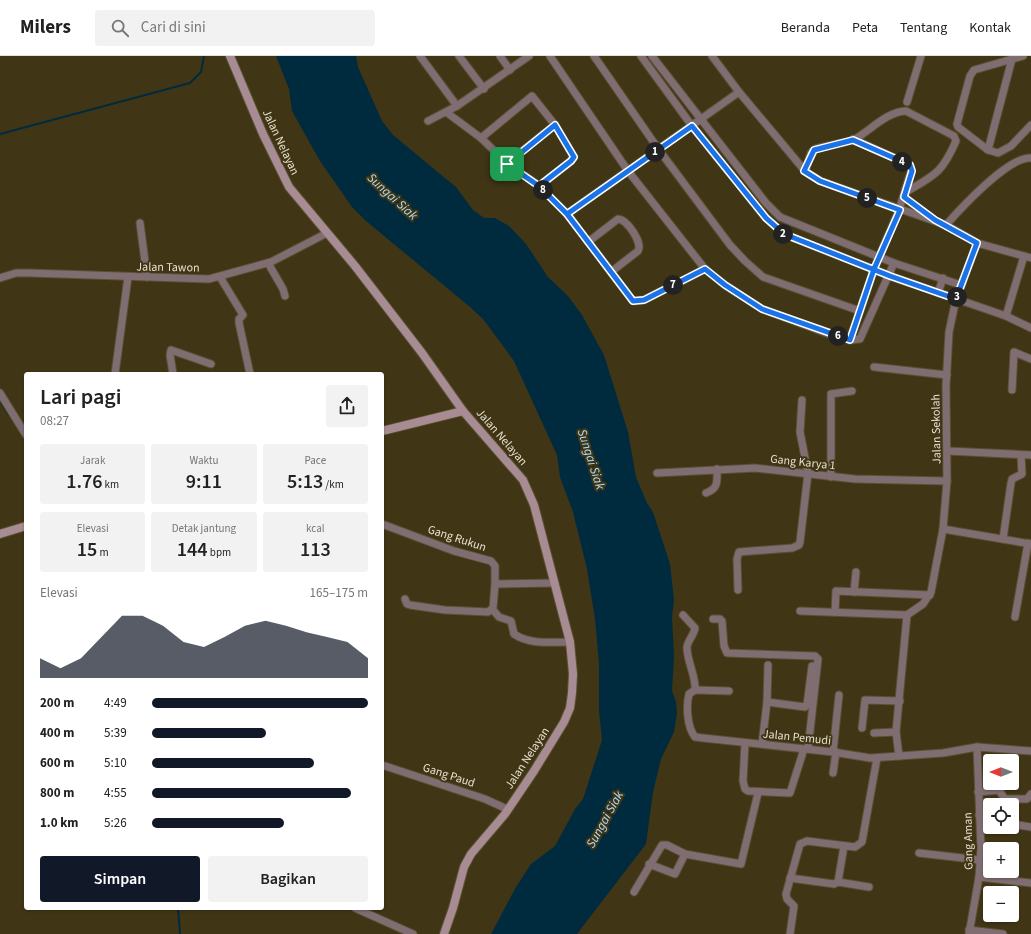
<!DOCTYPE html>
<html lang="id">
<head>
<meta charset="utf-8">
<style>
	:root { --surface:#fff; --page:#f2f2f2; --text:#222; --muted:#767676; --line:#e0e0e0; --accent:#111827 }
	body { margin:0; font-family:"Source Sans 3",sans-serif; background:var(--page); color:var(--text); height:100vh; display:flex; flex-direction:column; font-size:15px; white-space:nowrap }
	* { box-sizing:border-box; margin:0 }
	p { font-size:13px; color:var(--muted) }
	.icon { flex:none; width:22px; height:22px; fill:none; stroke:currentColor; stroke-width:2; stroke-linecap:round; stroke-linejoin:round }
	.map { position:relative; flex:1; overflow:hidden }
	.side { position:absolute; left:24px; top:316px; width:360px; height:538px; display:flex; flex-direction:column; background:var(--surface); border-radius:4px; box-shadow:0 1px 3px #0004 }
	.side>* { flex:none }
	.needle { width:26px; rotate:270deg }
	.buttons { position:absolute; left:983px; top:698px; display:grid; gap:8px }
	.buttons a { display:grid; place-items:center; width:36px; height:36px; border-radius:4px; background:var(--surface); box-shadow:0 1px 3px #0004; font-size:20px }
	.pin { position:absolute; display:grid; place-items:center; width:34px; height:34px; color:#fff; margin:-17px; border-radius:8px; box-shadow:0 2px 6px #0006 }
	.km { position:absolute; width:20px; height:20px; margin:-10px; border-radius:50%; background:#222; color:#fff; font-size:11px; line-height:20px; text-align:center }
	.round { display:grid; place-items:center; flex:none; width:42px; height:42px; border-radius:4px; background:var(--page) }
	.head { display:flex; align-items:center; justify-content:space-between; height:68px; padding:0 16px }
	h1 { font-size:22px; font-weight:600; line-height:30px }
	.figures { display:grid; grid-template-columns:repeat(3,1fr); gap:6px; height:68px; padding:4px 16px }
	.figures div { display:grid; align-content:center; border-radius:4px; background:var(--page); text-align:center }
	.figures b { font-size:20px; font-weight:600 }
	.figures small { font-size:11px; font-weight:400 }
	.figures p { font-size:11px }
	.chart { height:112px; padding:8px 16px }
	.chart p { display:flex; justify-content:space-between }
	.chart svg { width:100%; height:72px; margin-top:4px; fill:var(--accent); opacity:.7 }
	.primary-button { display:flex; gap:8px; margin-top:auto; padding:8px 16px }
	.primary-button a { flex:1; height:46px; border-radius:4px; background:var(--accent); color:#fff; font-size:16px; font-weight:600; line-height:46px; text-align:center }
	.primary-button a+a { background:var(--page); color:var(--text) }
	ul { padding:0 16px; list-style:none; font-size:13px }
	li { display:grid; grid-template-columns:64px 48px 1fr; align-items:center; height:30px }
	li i { height:10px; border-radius:5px; background:var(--accent) }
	header { display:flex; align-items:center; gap:24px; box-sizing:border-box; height:56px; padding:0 20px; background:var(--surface); border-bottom:1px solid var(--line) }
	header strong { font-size:19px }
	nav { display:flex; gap:22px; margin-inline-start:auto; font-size:14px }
	.search { width:280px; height:36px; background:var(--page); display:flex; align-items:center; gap:10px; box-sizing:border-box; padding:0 14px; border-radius:4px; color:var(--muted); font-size:15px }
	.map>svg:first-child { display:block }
	.water { fill:#002b3f }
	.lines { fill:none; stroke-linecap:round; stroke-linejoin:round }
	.stream { stroke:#002b3f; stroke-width:2 }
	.street-casing { stroke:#5b5033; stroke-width:9 }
	.secondary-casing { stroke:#5b5033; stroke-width:10 }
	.street { stroke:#7f6d72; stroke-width:7 }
	.secondary { stroke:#a78c93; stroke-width:8 }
	.route-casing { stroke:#fff; stroke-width:8 }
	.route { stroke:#1a73e8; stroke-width:5 }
	.labels { text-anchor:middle; stroke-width:4; stroke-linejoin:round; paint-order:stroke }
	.street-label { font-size:12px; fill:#e7e0ce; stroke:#403515 }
	.water-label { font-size:13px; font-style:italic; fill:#aeddf9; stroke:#403515 }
</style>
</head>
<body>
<header>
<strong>Milers</strong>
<div class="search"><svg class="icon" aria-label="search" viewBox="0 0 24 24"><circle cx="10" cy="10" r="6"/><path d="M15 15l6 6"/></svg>Cari di sini</div>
<nav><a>Beranda</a><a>Peta</a><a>Tentang</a><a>Kontak</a></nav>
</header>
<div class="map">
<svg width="1031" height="878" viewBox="0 0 1031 878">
	<rect width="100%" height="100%" fill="#403515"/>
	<polygon class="water" points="276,0 356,0 358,11 382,65 393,79 456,131 473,154 484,162 495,162 509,170 526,188 548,221 568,240 582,259 604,299 628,376 636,421 647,447 653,456 670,508 674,544 672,561 674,600 672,635 676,646 677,657 674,676 661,703 653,736 646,788 577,878 491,878 516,831 531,808 555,790 575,753 583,743 602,684 599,655 599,608 595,563 587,513 573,456 560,421 557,399 514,305 483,263 470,251 366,165 352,151 320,105 292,55 289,33"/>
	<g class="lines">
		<g class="stream">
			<polyline points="0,78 190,27 201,16 204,0"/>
			<polyline points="0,345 9,359"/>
			<polyline points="178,852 180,878"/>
		</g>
		<g class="street-casing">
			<g id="street">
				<polyline points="420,0 457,50"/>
				<polyline points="459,0 484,33"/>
				<polyline points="500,0 510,14"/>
				<polyline points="550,0 628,115 705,213 725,229 762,253 832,279 850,284 860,283 894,207"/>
				<polyline points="594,0 659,94 730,189 745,205 763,221 860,255"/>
				<polyline points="641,0 692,70 766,162 784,178 890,220 1006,260 1031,272"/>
				<polyline points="652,0 766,147 780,161 894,207 961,229"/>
				<polyline points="712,0 739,36 805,115 820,125 946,169 977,187 1031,202"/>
				<polyline points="1023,0 974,14 970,20 957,68 958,71 988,94 998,97 1011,90 1031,69"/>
				<polyline points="907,46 921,0"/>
				<polyline points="446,56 481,82"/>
				<polyline points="428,65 457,50 529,0"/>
				<polyline points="988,94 1012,3"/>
				<polyline points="507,107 555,69"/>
				<path d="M805 115 811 97 815 93C827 89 844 88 855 83 871 74 886 56 906 55L954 80 956 85C942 117 935 119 906 136"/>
				<polyline points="539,130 571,105 574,101 555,69 532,40 481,82 507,107 539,130 567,158 633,245 644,244 705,213"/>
				<polyline points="904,141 930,161"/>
				<polyline points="567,158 739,36"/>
				<polyline points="140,167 147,221"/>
				<path d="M946 169C961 152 1009 100 1031 102"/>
				<path d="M588 186 618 163C627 163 643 187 638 195L611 216"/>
				<polyline points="268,207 283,233 285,240"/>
				<polyline points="220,221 243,259 239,263 239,267 250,318"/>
				<polyline points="0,222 16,217 30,217 209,223 271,206 327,177"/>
				<polyline points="938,237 943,222"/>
				<polyline points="1006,260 1024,200"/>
				<polyline points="850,284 874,213 899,154 911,115 910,109 853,83"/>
				<polyline points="874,311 947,319"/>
				<polyline points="115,318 128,221"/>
				<polyline points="173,318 170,299 171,294 211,308"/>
				<polyline points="1012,334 1014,296 1031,303"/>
				<polyline points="0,337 26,379"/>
				<polyline points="948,395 1031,399"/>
				<polyline points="657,417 755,412 855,423 947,425"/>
				<polyline points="831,421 831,338 852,335"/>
				<path d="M706 437C719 432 717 425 717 413"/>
				<polyline points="382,468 454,495 491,505 495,510 495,528 555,527"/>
				<polyline points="943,473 1031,488"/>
				<polyline points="1003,483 1011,427 1012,423 1022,418 1021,399"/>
				<polyline points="738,534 737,503 739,496 792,492 799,489 800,486 808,417 800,376 802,344"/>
				<polyline points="854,536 856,516"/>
				<polyline points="405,543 407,548 410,549 445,554 488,556 493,552 495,528"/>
				<path d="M493 554 499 561 511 565 514 578C530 589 552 586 570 586"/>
				<polyline points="800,555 907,559"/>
				<polyline points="835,556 836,535 930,539"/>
				<path d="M683 559 695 572C694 580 686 586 687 593 688 608 696 620 695 634"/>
				<polyline points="1015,561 1028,487"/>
				<polyline points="713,563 720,563 722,565 724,590 727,597 815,600 818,603 808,693"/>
				<path d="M695 634 689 638C686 650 687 671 695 681L703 682 833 696 870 702 943 697 977 691 1031 695"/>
				<polyline points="695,634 729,635"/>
				<polyline points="767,646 805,651 807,649 812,610"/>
				<polyline points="862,672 865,644 900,645"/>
				<polyline points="896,676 907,559 923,548 931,536 943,473 947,425 946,330 949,276 956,243 977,187"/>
				<polyline points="874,677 896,676 899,700"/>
				<polyline points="745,687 743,725 745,733 748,735 790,737 804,693"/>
				<polyline points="762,688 767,646 768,609"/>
				<polyline points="833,696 839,639"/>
				<polyline points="382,709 485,743 507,753"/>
				<polyline points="833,717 836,696"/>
				<polyline points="978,736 999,734 1004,742 1007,743 1027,743 1031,738"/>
				<polyline points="979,759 990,763"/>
				<polyline points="1012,768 1031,771"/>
				<polyline points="919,797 980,804"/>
				<polyline points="649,808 675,818 685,798"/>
				<polyline points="979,821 1031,827"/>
				<polyline points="790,822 834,828 838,826 844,790"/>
				<polyline points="838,826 869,831"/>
				<polyline points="634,836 662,789 667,789 685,798 741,808 758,737"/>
				<polyline points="355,852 413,878"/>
				<polyline points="969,874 1003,878"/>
				<polyline points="790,878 794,850 787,843 786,838 800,788 807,785 855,791 862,786 877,702"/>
				<polyline points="969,878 979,821 981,792 977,691"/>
			</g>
		</g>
		<g class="secondary-casing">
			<g id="secondary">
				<polyline points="230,0 263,78 289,131 355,210 422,297 463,355 523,424 534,449 570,586 573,618 572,637 570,652 564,666 534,715 505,758 471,798 464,811 453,852 444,878"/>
				<polyline points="382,375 463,355"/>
				<polyline points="0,478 26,470"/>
			</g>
		</g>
		<use href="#street" class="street"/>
		<use href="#secondary" class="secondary"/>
	</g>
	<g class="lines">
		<g class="route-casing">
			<polyline id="route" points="507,108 539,130 567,158 692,70 766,162 784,178 890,220 956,243 977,187 935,164 904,141 912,115 910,109 853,84 814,94 804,115 820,125 900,154 874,213 850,284 762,253 725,229 705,213 644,244 633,245 567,158 539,130 571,105 574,101 555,69 507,108"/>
		</g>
		<use href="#route" class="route"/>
	</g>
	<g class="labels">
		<g class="street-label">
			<text transform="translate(281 86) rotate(65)" y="4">Jalan Nelayan</text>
			<text transform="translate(168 211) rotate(1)" y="4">Jalan Tawon</text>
			<text transform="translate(936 373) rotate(-91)" y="4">Jalan Sekolah</text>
			<text transform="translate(502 381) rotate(49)" y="4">Jalan Nelayan</text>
			<text transform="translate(803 406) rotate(6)" y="4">Gang Karya 1</text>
			<text transform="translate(457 482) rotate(18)" y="4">Gang Rukun</text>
			<text transform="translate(797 681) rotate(6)" y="4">Jalan Pemudi</text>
			<text transform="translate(527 702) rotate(-57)" y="4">Jalan Nelayan</text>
			<text transform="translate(449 719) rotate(18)" y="4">Gang Paud</text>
			<text transform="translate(968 785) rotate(-91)" y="4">Gang Aman</text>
		</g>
		<g class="water-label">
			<text transform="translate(393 140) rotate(42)" y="5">Sungai Siak</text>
			<text transform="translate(592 403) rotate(72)" y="5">Sungai Siak</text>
			<text transform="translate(604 763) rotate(-61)" y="5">Sungai Siak</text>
		</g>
	</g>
</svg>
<div class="buttons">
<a><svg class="needle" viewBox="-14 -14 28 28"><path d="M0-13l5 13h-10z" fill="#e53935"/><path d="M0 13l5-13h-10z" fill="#767676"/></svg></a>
<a><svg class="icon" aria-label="locate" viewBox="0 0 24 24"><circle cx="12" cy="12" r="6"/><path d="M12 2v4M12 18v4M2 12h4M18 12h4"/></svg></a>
<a>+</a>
<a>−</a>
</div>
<div class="pin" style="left:507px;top:108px;background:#1e9e55"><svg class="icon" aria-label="arrive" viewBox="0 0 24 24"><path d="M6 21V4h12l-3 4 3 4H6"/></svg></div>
<b class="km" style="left:655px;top:96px">1</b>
<b class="km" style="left:783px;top:178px">2</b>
<b class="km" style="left:957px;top:241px">3</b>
<b class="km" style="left:902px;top:106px">4</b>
<b class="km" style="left:867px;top:142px">5</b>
<b class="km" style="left:838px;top:280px">6</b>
<b class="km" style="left:673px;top:229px">7</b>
<b class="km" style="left:543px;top:134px">8</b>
<section class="side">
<div class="head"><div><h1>Lari pagi</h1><p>08:27</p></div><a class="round"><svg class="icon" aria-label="share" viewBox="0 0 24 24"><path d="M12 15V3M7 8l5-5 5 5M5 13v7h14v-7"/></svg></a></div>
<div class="figures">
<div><p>Jarak</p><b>1.76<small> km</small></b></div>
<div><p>Waktu</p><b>9:11</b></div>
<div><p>Pace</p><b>5:13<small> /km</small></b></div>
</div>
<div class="figures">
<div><p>Elevasi</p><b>15<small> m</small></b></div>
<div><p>Detak jantung</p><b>144<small> bpm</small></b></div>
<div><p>kcal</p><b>113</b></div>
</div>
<div class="chart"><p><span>Elevasi</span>165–175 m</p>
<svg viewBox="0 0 160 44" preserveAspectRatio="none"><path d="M0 44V32L10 38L20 32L30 19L40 6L50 6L60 12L70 22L80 25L90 19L100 12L110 9L120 12L130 16L140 19L150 22L160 32V44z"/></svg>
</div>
<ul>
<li><b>200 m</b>4:49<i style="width:100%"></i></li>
<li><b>400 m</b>5:39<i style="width:53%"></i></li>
<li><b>600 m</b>5:10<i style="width:75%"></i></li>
<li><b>800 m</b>4:55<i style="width:92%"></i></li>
<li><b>1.0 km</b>5:26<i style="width:61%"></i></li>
</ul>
<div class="primary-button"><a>Simpan</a><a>Bagikan</a></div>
</section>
</div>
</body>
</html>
